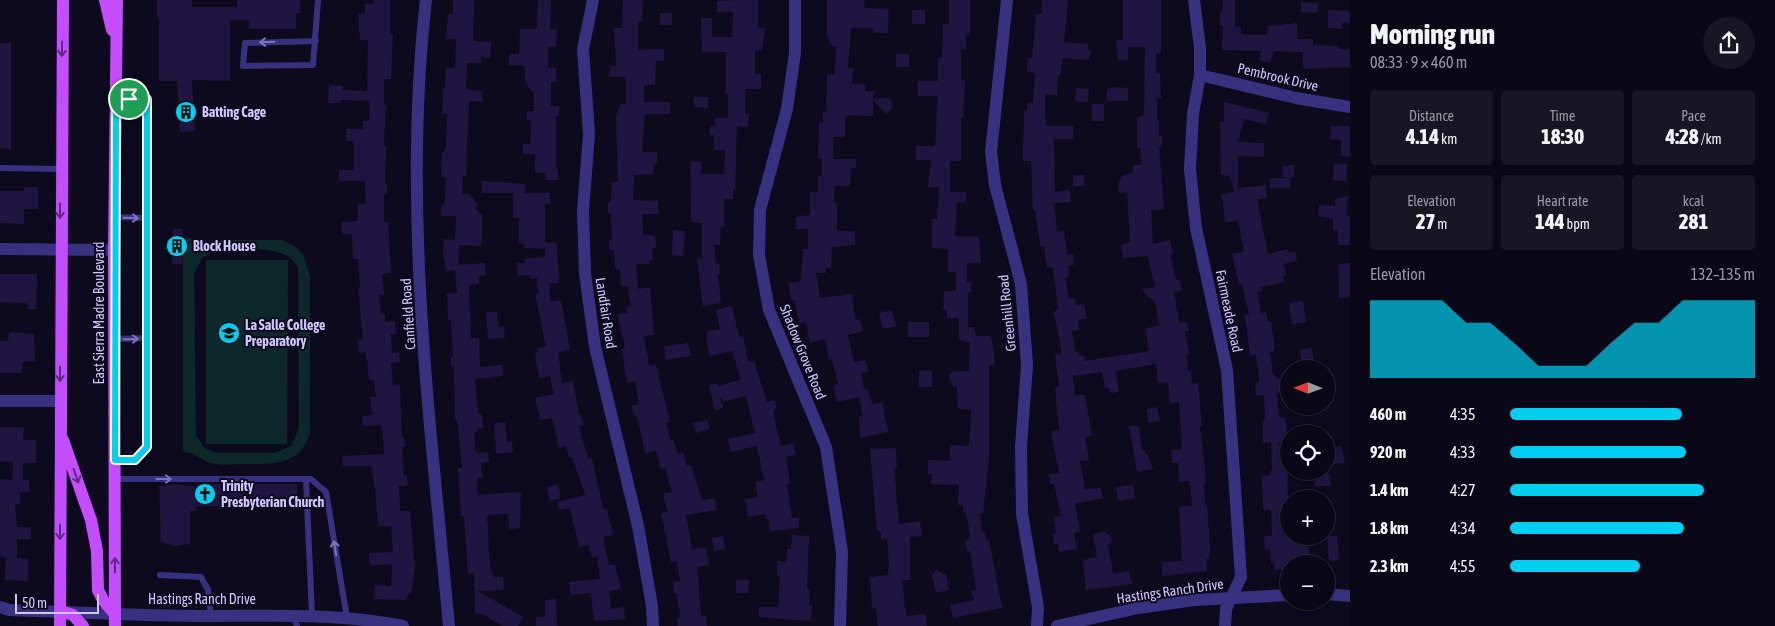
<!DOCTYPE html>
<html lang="en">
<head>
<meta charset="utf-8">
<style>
	:root { --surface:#0a0816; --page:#181623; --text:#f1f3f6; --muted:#999aa1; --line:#2a2935; --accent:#00cff1 }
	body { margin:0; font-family:"Asap Condensed",sans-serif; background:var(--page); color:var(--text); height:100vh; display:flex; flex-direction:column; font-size:19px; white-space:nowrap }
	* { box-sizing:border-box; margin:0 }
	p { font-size:16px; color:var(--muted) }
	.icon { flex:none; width:28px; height:28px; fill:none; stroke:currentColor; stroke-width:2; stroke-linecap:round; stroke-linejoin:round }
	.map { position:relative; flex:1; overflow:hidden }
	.details { display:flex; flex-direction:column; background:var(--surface); width:425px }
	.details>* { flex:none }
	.needle { width:32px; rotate:271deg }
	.controls { position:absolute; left:1280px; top:360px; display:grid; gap:10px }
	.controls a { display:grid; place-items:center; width:55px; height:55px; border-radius:50%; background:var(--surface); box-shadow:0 1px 4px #0004,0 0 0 1px var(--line); font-size:25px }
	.scale { position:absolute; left:15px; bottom:12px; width:84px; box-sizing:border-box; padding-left:5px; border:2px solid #cfc6ff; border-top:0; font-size:14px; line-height:18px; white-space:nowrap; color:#cfc6ff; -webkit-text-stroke:4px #0e0a1d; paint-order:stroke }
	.pin { position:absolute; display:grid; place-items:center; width:42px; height:42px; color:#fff; margin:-21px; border:2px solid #fff; border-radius:50%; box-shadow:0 1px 5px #0007 }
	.round { display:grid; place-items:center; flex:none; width:52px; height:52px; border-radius:26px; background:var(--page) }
	.head { display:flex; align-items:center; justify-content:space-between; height:85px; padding:0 20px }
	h1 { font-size:28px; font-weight:800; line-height:38px }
	.metrics { display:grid; grid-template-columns:repeat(3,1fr); gap:8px; height:85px; padding:5px 20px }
	.metrics div { display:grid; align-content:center; border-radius:5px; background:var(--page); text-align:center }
	.metrics b { font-size:21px; font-weight:800 }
	.metrics small { font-size:14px; font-weight:400 }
	.metrics p { font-size:14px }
	.chart { height:140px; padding:10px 20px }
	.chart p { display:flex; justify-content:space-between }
	.chart svg { width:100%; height:90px; margin-top:5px; fill:var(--accent); opacity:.7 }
	ul { padding:0 20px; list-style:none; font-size:16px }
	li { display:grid; grid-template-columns:80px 60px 1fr; align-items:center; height:38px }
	li i { height:12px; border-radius:6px; background:var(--accent) }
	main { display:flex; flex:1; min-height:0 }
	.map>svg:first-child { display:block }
	.green { fill:#0d2828; fill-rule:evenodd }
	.building { fill:#1f1540 }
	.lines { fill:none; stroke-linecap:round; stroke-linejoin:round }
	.lane { stroke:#383180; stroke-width:6 }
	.street { stroke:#383180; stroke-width:12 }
	.primary { stroke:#c44dff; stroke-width:12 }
	.oneway { stroke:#7c74b9 }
	.oneway2 { stroke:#602883 }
	.route-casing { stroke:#fff; stroke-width:10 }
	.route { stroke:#00cff1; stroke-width:6 }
	.labels { text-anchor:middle; stroke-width:4; stroke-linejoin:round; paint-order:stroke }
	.street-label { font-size:14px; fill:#cfc6ff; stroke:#0e0a1d }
	.poi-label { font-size:14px; font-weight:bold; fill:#cfc6ff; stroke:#0e0a1d; text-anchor:start }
</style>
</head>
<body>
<main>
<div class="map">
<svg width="1350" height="626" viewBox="0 0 1350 626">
	<rect width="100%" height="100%" fill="#0e0a1d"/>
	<g class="green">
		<path d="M183 238H194L195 250 215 240H282L294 246 303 254 310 276V432C302 465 274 464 246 464 234 464 222 466 211 463 200 460 195 452 183 452ZM216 250C240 250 287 242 298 268L299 428 291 446 276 453H216L205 448 196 436 194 274 202 258Z"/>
		<polygon points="206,260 288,260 287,444 206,444"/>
	</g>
	<g class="building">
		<polygon points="157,0 192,0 192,7 237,7 237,0 300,0 300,13 296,13 296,29 249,29 249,20 230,20 230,81 192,80 195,131 180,132 177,81 159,81 159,17 157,17"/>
		<polygon points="373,0 390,0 390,34 393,34 391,79 384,79 384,105 386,105 384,146 386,146 385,184 387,184 387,194 384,194 384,222 388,222 391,273 382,274 384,295 379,295 381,314 385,314 385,322 395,321 396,334 391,334 392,353 399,352 400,362 391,363 393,385 400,385 402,438 404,438 405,447 402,447 404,475 407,475 408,486 399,486 400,511 410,511 415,568 411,594 407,594 407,600 374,599 375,585 391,586 392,564 370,566 369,553 393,552 391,526 378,526 375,488 371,466 343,466 342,456 384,454 382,425 363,426 362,416 372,415 370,397 376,397 374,380 369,380 366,352 359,353 358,340 363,339 358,288 360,288 358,259 353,259 352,234 342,234 341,222 358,221 358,204 366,204 365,181 339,181 339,170 354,170 354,141 346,141 346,129 363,129 363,121 369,121 370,101 341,100 341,103 328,103 329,85 343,86 343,90 367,91 368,40 360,40 358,13 365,13 365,4 373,4"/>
		<polygon points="453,0 474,0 473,41 491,42 490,58 481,57 481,63 467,63 466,89 482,91 482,102 469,101 466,176 463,176 462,194 469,194 478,205 475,208 482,215 482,237 481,246 459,245 458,265 485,263 486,275 479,276 479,284 469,285 471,338 479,338 480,367 502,365 503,376 475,379 478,414 482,414 483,428 477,429 477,432 474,432 475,450 477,453 488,452 489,462 481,463 482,478 477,478 478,495 521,492 520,528 509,529 508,514 487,515 490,568 494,577 503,577 504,590 478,591 523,617 518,626 503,626 480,613 475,614 474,573 468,574 464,516 461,516 458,468 462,468 457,420 455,420 454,366 451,366 451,357 453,357 451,320 448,320 447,294 457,293 455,270 446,271 443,250 444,239 455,240 456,216 441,216 442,204 445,205 446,177 441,177 442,152 444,152 446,145 447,114 442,114 443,88 445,88 446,68 455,68 456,39 446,39 448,14 453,14"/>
		<polygon points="538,0 551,0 550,29 557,29 556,47 548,47 548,68 556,68 556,82 551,82 551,106 559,106 559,116 556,116 556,169 558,169 558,180 546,180 546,173 535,173 535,154 523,154 523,144 530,144 531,120 527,120 527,111 534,111 534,93 528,87 525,79 525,66 509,65 509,54 519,54 520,29 537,29"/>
		<polygon points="623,0 643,0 642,22 638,22 638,50 664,49 664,61 656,61 655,85 644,85 644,102 670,102 670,114 645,114 642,152 657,152 657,164 654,164 654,174 634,175 633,200 658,201 658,214 642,214 643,235 655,235 656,248 652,248 653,260 649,260 649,264 636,264 638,289 650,287 654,335 644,336 649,366 656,365 670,422 666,423 670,440 673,439 678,454 683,452 687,466 691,465 702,500 714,498 717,510 686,515 692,549 706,547 709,565 697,567 701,616 706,615 707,626 678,626 677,618 680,618 677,593 674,594 673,582 680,581 677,561 671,562 661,513 668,512 663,494 672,492 665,467 661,469 656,451 645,453 637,416 635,417 632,406 639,404 635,381 627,383 622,349 625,348 617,314 627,313 626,307 631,306 628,286 621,286 620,269 615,269 614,250 609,250 609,240 612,240 611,213 608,213 608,202 611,202 612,182 618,182 616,117 620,104 626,104 626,77 609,77 610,66 616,66 614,28 622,28"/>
		<polygon points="737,0 758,0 758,28 765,28 762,51 755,51 755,74 761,74 761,89 745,89 745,114 749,114 748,127 737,126 735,189 733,189 733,199 724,199 724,227 721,227 720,245 714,245 716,264 719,263 720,274 718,275 721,303 703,306 697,259 702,258 702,223 691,222 690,161 702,162 701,174 724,174 725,150 714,150 714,135 710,135 710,126 715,126 715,118 728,118 728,94 726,94 726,52 702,52 701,18 712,18 712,37 732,37 733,12 717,12 717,1"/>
		<polygon points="827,0 865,0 864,8 889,9 888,33 873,33 873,28 851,28 848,68 853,68 852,84 865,84 865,91 874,91 873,99 888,98 893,103 892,108 887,114 873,100 873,116 847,115 845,117 845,137 833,137 833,159 856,159 856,168 851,168 850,186 834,186 834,203 837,203 837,231 855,231 855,245 832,247 831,268 826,268 826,273 816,273 820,298 852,294 855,320 860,319 863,331 848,335 854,362 865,360 868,371 861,373 864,388 869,391 872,404 882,402 888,432 860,438 859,416 863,416 859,397 837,402 833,385 838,384 832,359 829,360 825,339 810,343 806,322 798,323 795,300 791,300 789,283 801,281 803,249 808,249 808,229 796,229 796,217 810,215 810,192 818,192 818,176 822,176 822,158 818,158 819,123 823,123 823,112 826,112 827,74 835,75 836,46 831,46 829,39 827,39"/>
		<polygon points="949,0 970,0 970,35 966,35 966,49 961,49 961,80 965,80 963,118 961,118 961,161 950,161 950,192 966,192 966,202 957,203 955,236 979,237 981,263 967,263 967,282 971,282 971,292 968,292 968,327 974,327 976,336 991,336 994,353 994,365 989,365 989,458 983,513 980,513 982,532 985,531 986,540 989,539 1002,608 953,618 950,605 974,600 971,591 976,590 970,551 967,552 965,541 969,540 970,534 966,512 963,512 963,505 958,505 959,485 931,484 932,474 928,474 928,460 950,461 950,445 969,446 971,410 960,409 958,407 957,388 953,387 949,375 953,371 969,371 970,343 959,340 959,318 947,318 947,310 943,310 944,291 956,291 956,272 948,272 948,249 932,248 932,219 937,219 939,187 928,187 931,160 916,160 916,146 935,146 938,96 918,96 918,81 938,81 938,58 942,58 943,24 949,24"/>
		<polygon points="1042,0 1068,0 1064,42 1088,44 1088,50 1090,50 1089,60 1062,58 1061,75 1058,75 1057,95 1045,94 1045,112 1046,126 1073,126 1073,139 1054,139 1055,192 1070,190 1071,202 1054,203 1057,232 1064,231 1067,255 1073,254 1074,265 1068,266 1069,277 1065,278 1069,299 1075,298 1076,305 1084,304 1087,319 1078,320 1079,330 1072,331 1075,352 1078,351 1079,356 1084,356 1085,361 1149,351 1145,329 1159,325 1155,301 1147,296 1142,289 1155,287 1148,256 1123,258 1121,245 1130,242 1127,192 1119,193 1118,183 1122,176 1133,172 1133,165 1141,165 1140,148 1137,148 1137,118 1144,115 1145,47 1128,47 1128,60 1118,60 1116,40 1123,40 1123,0 1161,0 1161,53 1156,53 1156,73 1160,73 1161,98 1157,98 1157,120 1159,120 1159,136 1162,136 1162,147 1159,147 1164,209 1151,210 1153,244 1170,240 1173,254 1170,255 1176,280 1180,280 1182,290 1174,292 1179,323 1187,322 1189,331 1185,331 1189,354 1187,354 1188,371 1191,370 1192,384 1198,383 1202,426 1200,427 1206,480 1204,487 1205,505 1207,505 1210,548 1209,559 1206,559 1207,571 1162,576 1162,562 1182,561 1179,507 1192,506 1190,481 1179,482 1178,463 1172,463 1171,450 1182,450 1179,402 1170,403 1168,382 1158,383 1156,364 1116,371 1119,392 1110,393 1109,388 1105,389 1102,372 1073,376 1075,395 1085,395 1092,436 1085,437 1089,460 1080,461 1085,489 1101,488 1103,498 1075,504 1080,532 1074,533 1077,549 1059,552 1058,544 1054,544 1053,534 1056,533 1054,517 1061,516 1054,484 1050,484 1049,474 1059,473 1051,431 1059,430 1055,387 1059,387 1055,355 1062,354 1054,312 1058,309 1053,267 1047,268 1044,246 1040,246 1035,210 1033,210 1031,161 1023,161 1023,146 1024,111 1027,111 1027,103 1033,103 1035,73 1027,72 1028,58 1032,58 1036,14 1042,14"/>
		<polygon points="1223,0 1235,0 1235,27 1241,27 1241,34 1267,35 1268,26 1297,23 1297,39 1313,39 1313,45 1339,46 1339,49 1350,49 1350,67 1303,69 1303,52 1274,51 1270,63 1259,60 1261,51 1222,50 1223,25 1220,25 1220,14 1223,9"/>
		<polygon points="1301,2 1318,3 1317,13 1301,12"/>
		<rect x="912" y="10" width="13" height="14"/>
		<polygon points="1328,10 1350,11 1350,23 1342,23 1342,29 1328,28"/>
		<rect x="660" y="13" width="12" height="12"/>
		<polygon points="0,43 11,43 11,149 0,148"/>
		<rect x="896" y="54" width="13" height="13"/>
		<polygon points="1115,87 1128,88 1128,101 1107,101 1107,89"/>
		<polygon points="1076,88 1089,89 1088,102 1075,101"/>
		<polygon points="694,97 708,97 708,108 694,107"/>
		<polygon points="1224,102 1269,113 1266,124 1244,119 1238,142 1264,143 1264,157 1238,156 1238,188 1266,185 1267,198 1257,199 1268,254 1288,249 1289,253 1295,251 1297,261 1284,264 1286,275 1283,276 1285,282 1261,287 1262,291 1257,292 1261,313 1266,312 1268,322 1271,322 1274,342 1274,351 1270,352 1273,374 1278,379 1289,378 1289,390 1277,393 1279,414 1280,418 1285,418 1287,433 1289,433 1289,442 1279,442 1280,461 1287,460 1289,536 1308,536 1309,554 1311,554 1311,564 1289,564 1289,569 1274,570 1274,563 1271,563 1270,549 1265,550 1264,536 1272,536 1271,510 1263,510 1262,476 1270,475 1270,471 1272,471 1271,442 1263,443 1263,420 1265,419 1264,395 1256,396 1255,383 1259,382 1259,378 1256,354 1250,355 1245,315 1249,315 1242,284 1239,285 1232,254 1244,251 1238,221 1225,222 1222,194 1234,192 1230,176 1221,175 1220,122 1224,122"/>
		<rect x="1092" y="104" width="12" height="17"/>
		<polygon points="1331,126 1350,126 1350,157 1341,156 1341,140 1330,139"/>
		<polygon points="1334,164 1347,164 1346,181 1333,180"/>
		<polygon points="1294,165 1294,177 1283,177 1282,166"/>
		<rect x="1073" y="175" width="11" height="11"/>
		<rect x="1270" y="178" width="20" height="10"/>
		<polygon points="482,181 526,184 525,193 550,193 550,204 545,204 545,242 557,243 559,283 549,283 551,302 561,300 570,350 558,352 562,383 573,381 579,415 581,414 584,425 579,426 588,459 592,458 603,509 607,508 613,535 604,537 604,544 609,565 615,565 621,589 609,591 611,609 624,607 625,619 594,621 591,593 571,595 569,582 600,579 597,556 592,558 589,545 579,547 570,508 559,510 557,502 585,495 572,457 569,458 566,446 559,448 552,418 540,420 535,398 554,394 550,376 539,378 535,353 538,352 537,348 546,346 535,294 538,293 537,278 530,279 530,275 518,276 517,263 525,263 525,259 545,257 545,249 525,248 524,244 519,244 519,218 513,218 513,193 482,193"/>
		<polygon points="24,187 38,187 38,209 24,209 24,224 0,223 0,191 24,191"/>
		<polygon points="1348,196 1346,216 1350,216 1350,245 1338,245 1338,231 1333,230 1333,219 1318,216 1319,205 1335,206 1335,199"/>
		<polygon points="173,229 183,229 182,264 172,264"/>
		<polygon points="673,230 685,231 683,256 672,255"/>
		<polygon points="1350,263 1350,297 1339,298 1338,264"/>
		<polygon points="0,274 37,274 36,309 28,309 28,304 24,303 0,302"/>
		<polygon points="1303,301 1306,322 1292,324 1289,303"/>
		<polygon points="732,306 739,337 743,336 748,362 754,361 767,402 775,400 777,409 774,409 774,418 781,446 793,443 796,455 786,457 790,483 787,484 792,518 799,518 799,528 770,531 769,519 766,519 765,514 748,517 745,499 758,497 755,482 764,480 757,446 731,452 728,439 755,433 746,396 723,402 722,397 720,397 723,408 715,410 709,385 717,383 718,386 740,380 733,351 709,356 706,331 720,329 716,310"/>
		<polygon points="892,310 896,326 883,329 879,313"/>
		<polygon points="491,312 497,312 498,327 504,326 505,338 488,339 486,313"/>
		<rect x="908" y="322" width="21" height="15"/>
		<polygon points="9,332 34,334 35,361 22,362 22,373 0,373 0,341 8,341"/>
		<polygon points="688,343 691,356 666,360 664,346"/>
		<polygon points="1312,348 1314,364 1302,366 1300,350"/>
		<polygon points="919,370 932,371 932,387 919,387"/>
		<polygon points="1157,407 1160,421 1148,423 1147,409"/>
		<polygon points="707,420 710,429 696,433 693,423"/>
		<polygon points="505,422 507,442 512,441 513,452 496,454 494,423"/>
		<polygon points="1129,425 1139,427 1142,450 1145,450 1146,455 1148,455 1153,469 1137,472"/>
		<polygon points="0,427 24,427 23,440 36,440 36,463 23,463 23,480 29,480 29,492 20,492 20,504 15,504 17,527 31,527 31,539 17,539 17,558 28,559 28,581 5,580 6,558 0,556 0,479 12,480 13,462 0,461"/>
		<polygon points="1341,446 1345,463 1332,464 1330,448"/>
		<polygon points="896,448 897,468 894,469 899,524 920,521 922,536 910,537 910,580 902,580 906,616 926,614 927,626 878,626 876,608 872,609 870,577 888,575 889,562 887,539 881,539 881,531 877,531 870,449"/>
		<polygon points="1330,473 1330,486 1314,486 1313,475"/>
		<polygon points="176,484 199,487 199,484 297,484 297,507 251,509 251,506 196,506 196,511 190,511 190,544 175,546 161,542 159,486"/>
		<polygon points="558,485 561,498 550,501 547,487"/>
		<polygon points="1133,485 1135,498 1118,501 1116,487"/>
		<polygon points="1106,532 1106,535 1110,534 1112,543 1108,544 1113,574 1129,571 1132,584 1086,590 1083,560 1097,557 1093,534"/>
		<polygon points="792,535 809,536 807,589 810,589 809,606 812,606 811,621 759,617 759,607 778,607 780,576 777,576 777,561 786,562 787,549 791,549"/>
		<polygon points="723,536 725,549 714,551 712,538"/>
		<polygon points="1327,536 1337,536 1339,560 1329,561"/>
		<polygon points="936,569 946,575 949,590 936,593 932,576"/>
		<polygon points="736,580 749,580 748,593 736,593"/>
		<polygon points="556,599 557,626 536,626 536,617 545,617 545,600"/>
	</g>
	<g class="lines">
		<g class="lane">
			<polyline points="316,41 245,43 243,66 313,65 318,0"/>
			<polyline points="0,168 61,169"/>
			<polyline points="114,217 147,218"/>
			<polyline points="114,339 147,338"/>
			<polyline points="115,460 135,460 147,447 147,99 116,99"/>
			<polyline points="115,479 311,479 326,492 347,618"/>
			<polyline points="306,480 312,616"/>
			<polyline points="160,575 201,577 208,590 211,616"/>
			<polyline points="293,616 297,626"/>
		</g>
		<g class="street">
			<path d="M426 0C402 207 430 419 449 626"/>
			<polyline points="593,0 583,49 589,134 583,211 585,273 595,347 638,526 652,606 653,626"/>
			<polyline points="795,0 795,53 787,109 760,210 759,255 769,310 826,447 842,552 840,626"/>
			<polyline points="1007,0 991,152 995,185 1021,284 1027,365 1021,446 1022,514 1038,607 1037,626"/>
			<polyline points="1194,0 1200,48 1200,75 1193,114 1190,169 1196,228 1227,370 1241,577 1226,609 1225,626"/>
			<polyline points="1200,75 1296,98 1350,107"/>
			<polyline points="0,249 114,250"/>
			<polyline points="0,401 60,401"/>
			<polyline points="1326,594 1350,596"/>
			<path d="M0 607 9 610C76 612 143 616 210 616 275 616 340 613 403 626"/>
			<polyline points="1057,626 1138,608 1194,600 1289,595"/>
		</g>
		<g class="primary">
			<polyline points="105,0 112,30"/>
			<polyline points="63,440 91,520 97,551 98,590 103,600 115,614"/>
			<polyline points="60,611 73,615 83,626"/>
			<polyline points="60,626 63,0"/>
			<polyline points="115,626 114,250 117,0"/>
		</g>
	</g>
	<defs><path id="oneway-shaft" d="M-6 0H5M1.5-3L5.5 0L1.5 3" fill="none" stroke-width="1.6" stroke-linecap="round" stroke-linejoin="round" transform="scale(1.25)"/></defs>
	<g class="oneway">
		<use href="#oneway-shaft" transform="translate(267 42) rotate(178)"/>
		<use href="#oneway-shaft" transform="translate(131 218) rotate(1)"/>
		<use href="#oneway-shaft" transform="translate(131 339) rotate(-1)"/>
		<use href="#oneway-shaft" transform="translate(164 479)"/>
		<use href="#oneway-shaft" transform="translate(335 548) rotate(-99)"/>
	</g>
	<g class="oneway2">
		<use href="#oneway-shaft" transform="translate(62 49) rotate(91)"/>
		<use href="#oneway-shaft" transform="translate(60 211) rotate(90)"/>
		<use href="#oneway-shaft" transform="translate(60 374) rotate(90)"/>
		<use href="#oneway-shaft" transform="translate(76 476) rotate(71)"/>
		<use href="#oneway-shaft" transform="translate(60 532) rotate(90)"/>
		<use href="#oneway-shaft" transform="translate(115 565) rotate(-90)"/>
	</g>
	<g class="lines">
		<g class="route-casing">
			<polygon id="route" points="116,99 147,99 147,447 135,460 115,460"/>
		</g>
		<use href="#route" class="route"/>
	</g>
	<defs>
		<g id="building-disc" transform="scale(1.125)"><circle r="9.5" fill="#00cff1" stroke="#0e0a1d"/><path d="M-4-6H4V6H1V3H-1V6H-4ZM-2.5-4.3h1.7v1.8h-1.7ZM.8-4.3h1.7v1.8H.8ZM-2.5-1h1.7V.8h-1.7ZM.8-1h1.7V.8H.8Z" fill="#111"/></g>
		<g id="school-disc" transform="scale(1.125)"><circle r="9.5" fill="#00cff1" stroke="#0e0a1d"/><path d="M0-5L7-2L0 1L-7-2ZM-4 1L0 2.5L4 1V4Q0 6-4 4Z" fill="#111"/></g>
		<g id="church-disc" transform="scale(1.125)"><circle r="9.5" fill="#00cff1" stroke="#0e0a1d"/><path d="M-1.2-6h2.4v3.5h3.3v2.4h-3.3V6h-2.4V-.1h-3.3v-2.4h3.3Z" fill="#111"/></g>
	</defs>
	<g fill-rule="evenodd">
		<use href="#building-disc" x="186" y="112"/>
		<use href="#building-disc" x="177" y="246"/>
		<use href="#school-disc" x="229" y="333"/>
		<use href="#church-disc" x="205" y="494"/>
	</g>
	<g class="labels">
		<g class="street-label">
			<text transform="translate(1278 77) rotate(13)" y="5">Pembrook Drive</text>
			<text transform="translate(1229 311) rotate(78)" y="5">Fairmeade Road</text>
			<text transform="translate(99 313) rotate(-90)" y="5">East Sierra Madre Boulevard</text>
			<text transform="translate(606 313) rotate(81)" y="5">Landfair Road</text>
			<text transform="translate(1007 313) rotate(-96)" y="5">Greenhill Road</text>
			<text transform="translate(408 314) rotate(-94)" y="5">Canfield Road</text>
			<text transform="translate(803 352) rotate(68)" y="5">Shadow Grove Road</text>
			<text transform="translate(1170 591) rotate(-8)" y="5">Hastings Ranch Drive</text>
			<text x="202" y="604">Hastings Ranch Drive</text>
		</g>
		<g class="poi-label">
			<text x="202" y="117">Batting Cage</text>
			<text x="193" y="251">Block House</text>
			<text x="245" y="330">La Salle College<tspan x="245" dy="16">Preparatory</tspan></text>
			<text x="221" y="491">Trinity<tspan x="221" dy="16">Presbyterian Church</tspan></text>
		</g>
	</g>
</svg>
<div class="controls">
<a><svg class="needle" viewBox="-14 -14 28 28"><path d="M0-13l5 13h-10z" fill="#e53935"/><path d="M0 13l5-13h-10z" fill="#999aa1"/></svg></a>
<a><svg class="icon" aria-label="locate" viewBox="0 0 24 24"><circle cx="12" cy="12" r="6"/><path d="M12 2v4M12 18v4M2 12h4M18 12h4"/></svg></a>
<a>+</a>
<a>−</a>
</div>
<div class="scale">50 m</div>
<div class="pin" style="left:129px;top:99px;background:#1e9e55"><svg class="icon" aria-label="arrive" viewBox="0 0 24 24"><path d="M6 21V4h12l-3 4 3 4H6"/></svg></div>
</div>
<section class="details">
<div class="head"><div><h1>Morning run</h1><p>08:33 · 9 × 460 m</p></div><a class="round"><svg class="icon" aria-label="share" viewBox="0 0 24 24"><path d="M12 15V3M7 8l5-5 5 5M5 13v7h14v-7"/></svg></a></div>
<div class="metrics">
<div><p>Distance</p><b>4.14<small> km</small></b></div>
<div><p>Time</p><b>18:30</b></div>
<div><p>Pace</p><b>4:28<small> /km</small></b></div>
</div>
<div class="metrics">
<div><p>Elevation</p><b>27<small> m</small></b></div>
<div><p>Heart rate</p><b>144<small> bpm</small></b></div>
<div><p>kcal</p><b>281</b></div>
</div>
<div class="chart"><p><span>Elevation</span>132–135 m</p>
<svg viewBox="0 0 160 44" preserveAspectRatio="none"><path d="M0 44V6L10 6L20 6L30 6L40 17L50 17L60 27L70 38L80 38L90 38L100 27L110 17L120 17L130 6L140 6L150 6L160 6V44z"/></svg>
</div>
<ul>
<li><b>460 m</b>4:35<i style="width:70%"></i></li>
<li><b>920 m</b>4:33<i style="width:72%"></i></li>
<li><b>1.4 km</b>4:27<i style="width:79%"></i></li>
<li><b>1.8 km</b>4:34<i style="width:71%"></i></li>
<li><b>2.3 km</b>4:55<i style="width:53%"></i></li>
</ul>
</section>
</main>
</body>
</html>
